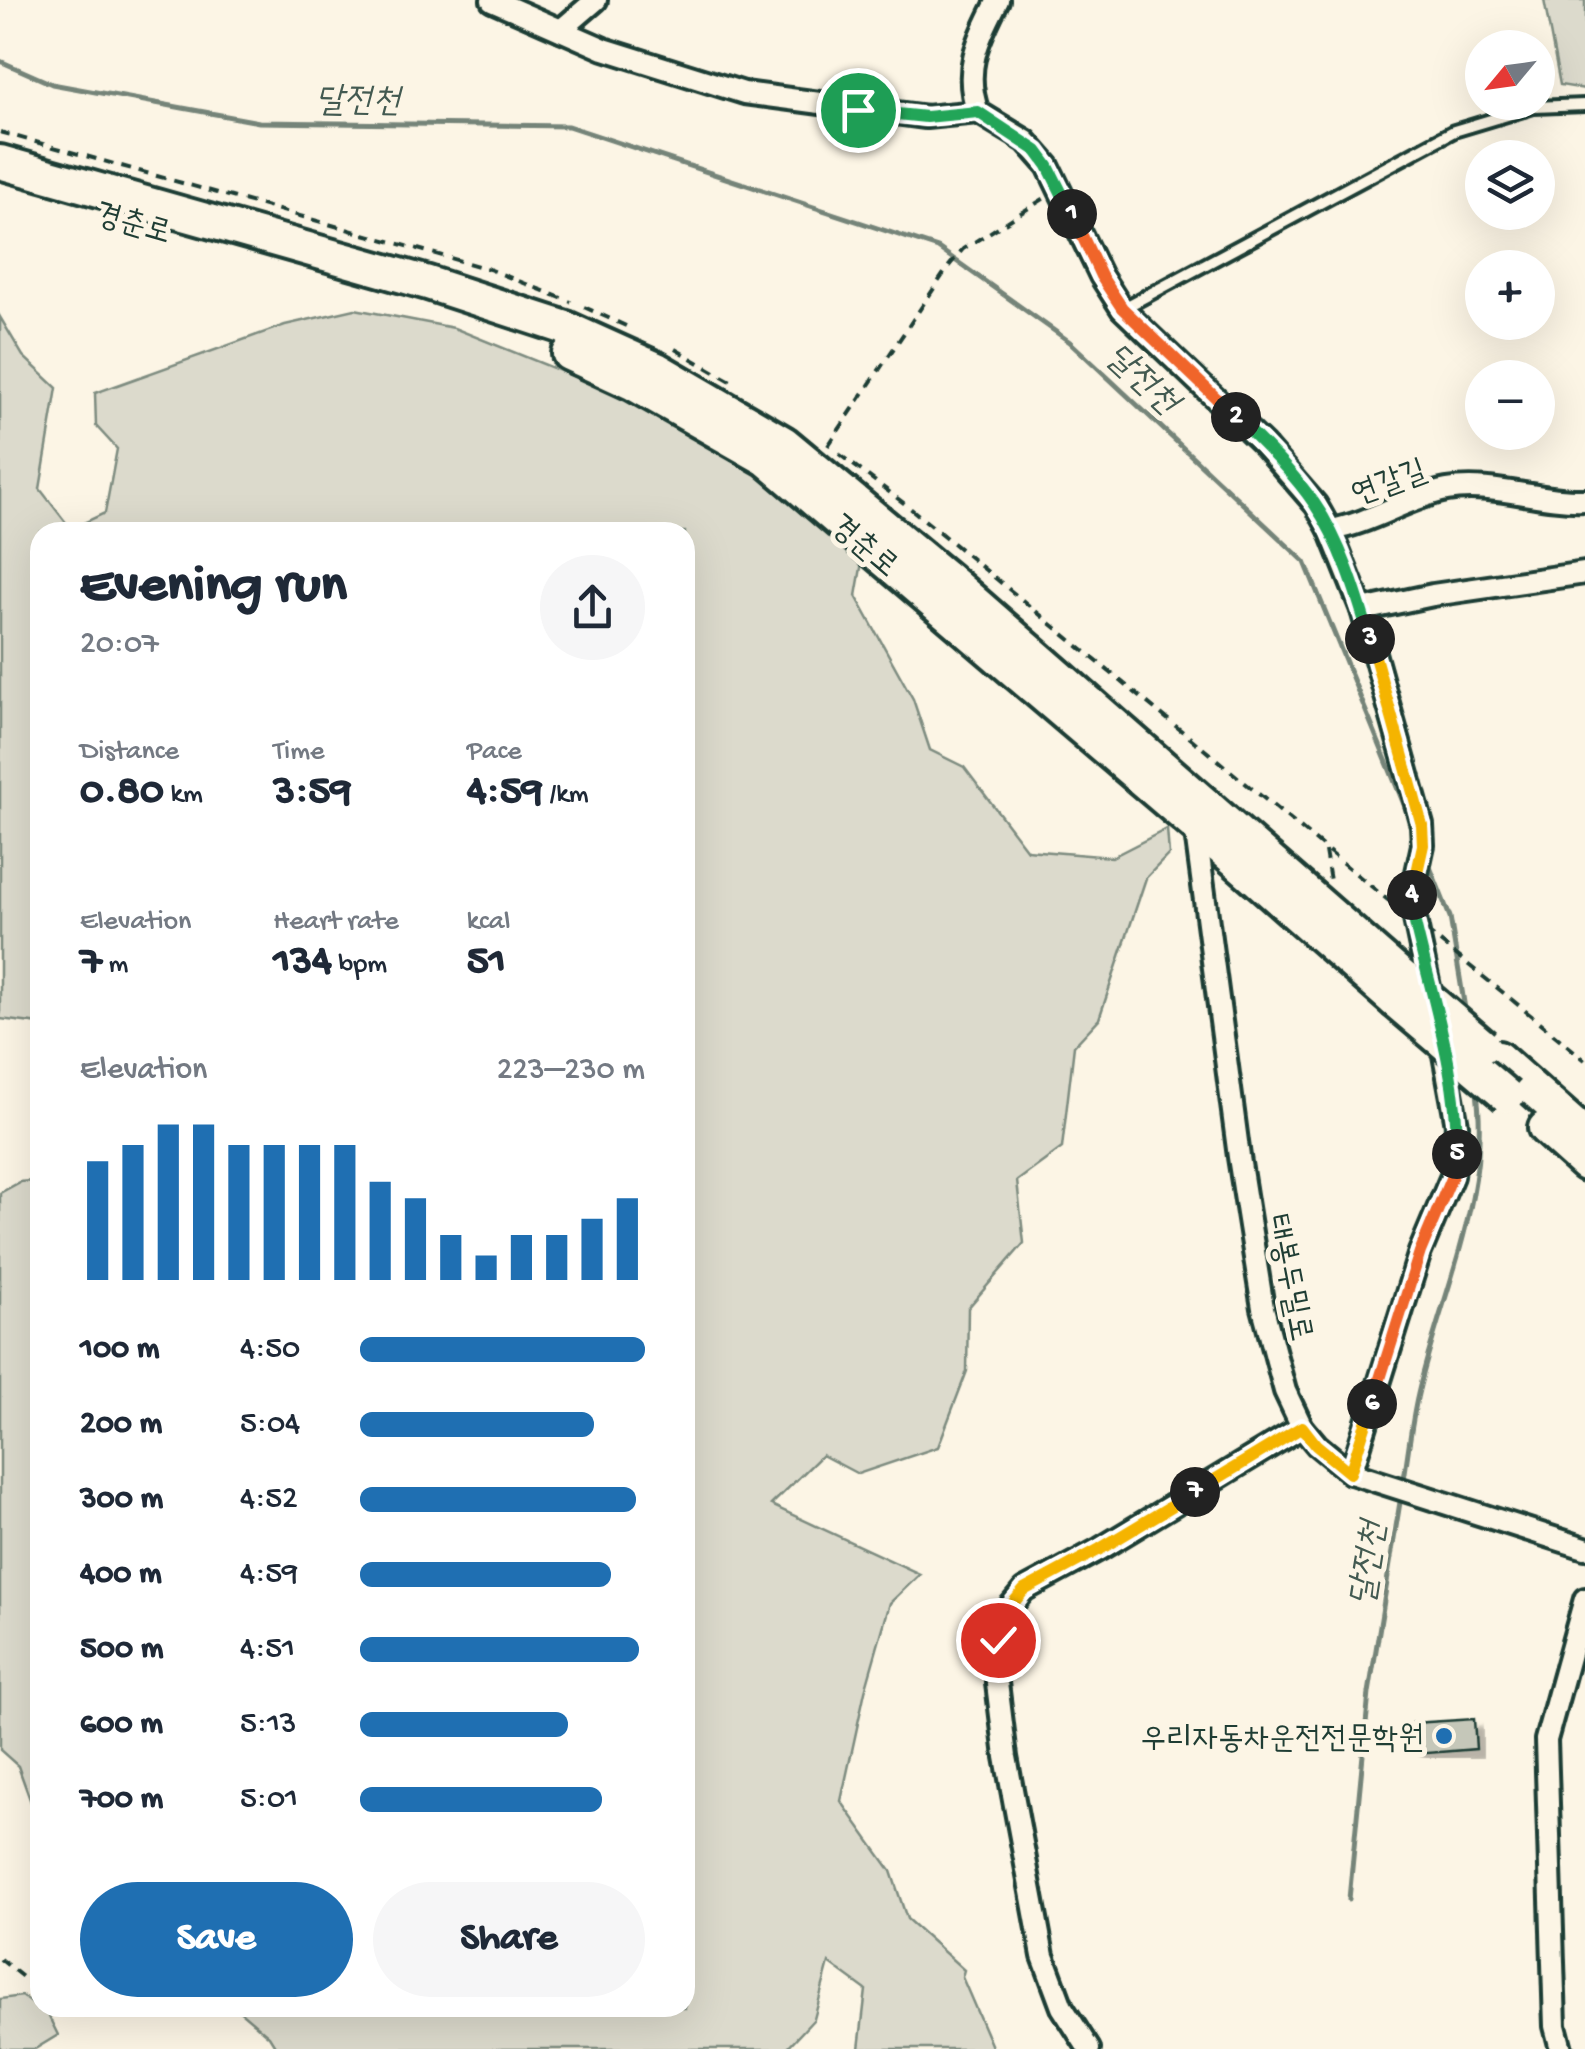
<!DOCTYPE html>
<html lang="en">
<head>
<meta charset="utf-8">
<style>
	:root { --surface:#fff; --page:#f6f6f7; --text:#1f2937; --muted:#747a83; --accent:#1f6fb2 }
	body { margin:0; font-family:"Gochi Hand","Poor Story",sans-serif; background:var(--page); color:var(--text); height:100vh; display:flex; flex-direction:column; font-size:38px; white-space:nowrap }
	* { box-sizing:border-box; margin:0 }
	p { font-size:32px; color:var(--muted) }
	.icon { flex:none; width:55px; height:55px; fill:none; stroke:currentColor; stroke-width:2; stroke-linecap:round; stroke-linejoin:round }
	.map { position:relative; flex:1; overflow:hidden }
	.details { position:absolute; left:30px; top:522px; width:665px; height:1495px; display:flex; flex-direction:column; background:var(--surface); border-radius:30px; box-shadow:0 10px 40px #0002 }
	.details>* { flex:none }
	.needle { width:65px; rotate:241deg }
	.fabs { position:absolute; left:1465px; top:30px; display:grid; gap:20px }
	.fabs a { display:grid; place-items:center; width:90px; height:90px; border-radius:50%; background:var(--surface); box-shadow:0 10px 40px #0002; font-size:50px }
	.pin { position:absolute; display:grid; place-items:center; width:85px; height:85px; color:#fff; margin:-42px; border:5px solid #fff; border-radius:50%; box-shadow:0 2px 10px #0007 }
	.km { position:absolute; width:50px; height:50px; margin:-25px; border-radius:50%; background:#222; color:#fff; font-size:28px; line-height:50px; text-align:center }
	.round { display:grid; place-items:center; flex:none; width:105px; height:105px; border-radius:52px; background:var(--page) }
	.summary { display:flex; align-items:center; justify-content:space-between; height:170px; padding:0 50px }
	h1 { font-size:55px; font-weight:700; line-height:75px }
	.stats { display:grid; grid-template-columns:repeat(3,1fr); gap:15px; height:170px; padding:10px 50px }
	.stats div { display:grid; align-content:center }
	.stats b { font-size:42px; font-weight:700 }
	.stats small { font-size:28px; font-weight:400 }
	.stats p { font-size:28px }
	.chart { height:280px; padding:20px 50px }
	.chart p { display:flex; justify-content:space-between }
	.chart svg { width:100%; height:180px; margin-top:10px; stroke:var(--accent); stroke-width:6 }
	.primary-button { display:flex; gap:20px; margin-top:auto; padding:20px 50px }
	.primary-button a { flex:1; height:115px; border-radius:60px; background:var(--accent); color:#fff; font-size:40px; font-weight:700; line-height:115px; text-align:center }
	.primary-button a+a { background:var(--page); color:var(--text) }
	ul { padding:0 50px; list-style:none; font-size:32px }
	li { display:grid; grid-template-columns:160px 120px 1fr; align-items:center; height:75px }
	li i { height:25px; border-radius:12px; background:var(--accent) }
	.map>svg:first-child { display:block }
	.green { fill:#dcdacc; stroke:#7e8c80; stroke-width:2.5 }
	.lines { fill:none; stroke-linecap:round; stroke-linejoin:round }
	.stream { stroke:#758479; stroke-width:5 }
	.building { fill:#c5c7b9; stroke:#1f3d34; stroke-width:2.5; filter:url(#shadow) }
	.lane-casing { stroke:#1f3d34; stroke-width:18 }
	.street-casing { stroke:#1f3d34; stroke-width:28 }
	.primary-casing { stroke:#1f3d34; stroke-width:40 }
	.path { stroke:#1f3d34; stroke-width:4; stroke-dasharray:10 8; stroke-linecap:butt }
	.lane { stroke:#fcf5e5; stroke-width:10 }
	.street { stroke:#fcf5e5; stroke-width:20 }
	.primary { stroke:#fcf5e5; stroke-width:32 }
	.primary-bridge-casing { stroke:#1f3d34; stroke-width:40; stroke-linecap:butt }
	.path-bridge { stroke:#1f3d34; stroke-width:4; stroke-dasharray:10 8; stroke-linecap:butt }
	.primary-bridge { stroke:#fcf5e5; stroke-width:32 }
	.split-1-casing { stroke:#fff; stroke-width:20 }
	.split-2-casing { stroke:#fff; stroke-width:20 }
	.split-3-casing { stroke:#fff; stroke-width:20 }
	.split-4-casing { stroke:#fff; stroke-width:20 }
	.split-5-casing { stroke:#fff; stroke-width:20 }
	.split-6-casing { stroke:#fff; stroke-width:20 }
	.split-7-casing { stroke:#fff; stroke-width:20 }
	.split-8-casing { stroke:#fff; stroke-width:20 }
	.split-1 { stroke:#22a559; stroke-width:12 }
	.split-2 { stroke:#f0652b; stroke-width:12 }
	.split-3 { stroke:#22a559; stroke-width:12 }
	.split-4 { stroke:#f5b400; stroke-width:12 }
	.split-5 { stroke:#22a559; stroke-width:12 }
	.split-6 { stroke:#f0652b; stroke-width:12 }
	.split-7 { stroke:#f5b400; stroke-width:12 }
	.split-8 { stroke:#f5b400; stroke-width:12 }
	.poi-dot { fill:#1f6fb2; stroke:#fcf5e5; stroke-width:4 }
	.labels { text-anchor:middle; stroke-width:10; stroke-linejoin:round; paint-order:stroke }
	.street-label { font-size:32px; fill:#1f3d34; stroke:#fcf5e5 }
	.poi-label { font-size:32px; fill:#1f3d34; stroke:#fcf5e5; text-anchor:end }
	.water-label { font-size:35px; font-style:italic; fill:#435a51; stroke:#fcf5e5 }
</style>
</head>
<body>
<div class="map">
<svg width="1585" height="2049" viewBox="0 0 1585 2049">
	<defs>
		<filter id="shadow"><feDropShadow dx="9" dy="9" stdDeviation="2.5" flood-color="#0004"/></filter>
	</defs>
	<rect width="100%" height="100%" fill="#fcf5e5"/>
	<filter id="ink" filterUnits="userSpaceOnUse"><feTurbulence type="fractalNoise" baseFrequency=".01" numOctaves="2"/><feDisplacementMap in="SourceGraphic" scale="20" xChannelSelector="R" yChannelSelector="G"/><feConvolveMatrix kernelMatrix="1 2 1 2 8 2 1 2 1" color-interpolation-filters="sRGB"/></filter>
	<g filter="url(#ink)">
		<g class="green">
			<polygon points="1544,0 1585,0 1585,89 1560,85"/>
			<polygon points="355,309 454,328 630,399 780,481 862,562 856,596 913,699 930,750 964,767 1027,850 1112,857 1167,829 1169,854 1146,878 1099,1019 1074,1046 1062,1148 1017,1181 1024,1243 968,1308 967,1371 938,1447 858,1474 822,1455 771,1505 920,1574 890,1603 865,1691 841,1801 891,1871 907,1919 964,1970 962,1977 993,2049 859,2049 866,1990 829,1963 814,2019 786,2049 277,2049 269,2036 236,2008 685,2008 685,532 40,532 40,1024 0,1019 0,317 23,356 57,388 40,489 71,529 105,513 117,449 96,426 95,393 285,325"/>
			<polygon points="40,1180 40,1820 36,1816 18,1766 0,1750 0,1193 20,1182"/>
			<polygon points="22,1996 48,2015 58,2035 35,2049 0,2049 0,1999"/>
		</g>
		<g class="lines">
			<g class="stream">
				<polyline points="0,61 52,84 259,122 568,126 938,248 1070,342 1305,562 1410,819"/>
				<polyline points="1428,862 1450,917 1466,1015"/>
				<path d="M1403 1485C1408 1455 1411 1424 1418 1394 1441 1294 1493 1190 1476 1086"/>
				<polyline points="1349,1899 1369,1693 1401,1496"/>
			</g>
		</g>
		<polygon class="building" points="1474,1719 1476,1749 1415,1754 1413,1723"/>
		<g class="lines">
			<g class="lane-casing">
				<polyline id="lane" points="1122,309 1454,131 1534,107 1585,105"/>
			</g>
			<g class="street-casing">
				<g id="street">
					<polyline points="492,0 604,49 744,93 926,117 978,112 1026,141 1048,166 1101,276 1122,309 1263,444 1316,505 1330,530 1362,610 1422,825 1423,845 1411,900 1432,1001"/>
					<polyline points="561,30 596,0"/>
					<path d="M978 112C962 69 979 38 998 0"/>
					<path d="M1330 530C1372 523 1406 498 1447 490 1493 482 1539 502 1585 500"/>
					<polyline points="1362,610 1433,595 1585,573"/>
					<polyline points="1195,825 1239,1157 1263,1308 1285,1391 1302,1427 1317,1445 1351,1473 1585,1548"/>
					<polyline points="1351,1473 1420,1252 1452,1176 1457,1125 1442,1044"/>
					<polyline points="1089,2049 1062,2007 1043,1956 1006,1757 997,1683 998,1640 1005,1613 1024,1590 1100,1549 1302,1427"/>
					<polyline points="1561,2049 1555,2026 1546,1740 1585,1599"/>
				</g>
			</g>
			<g class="primary-casing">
				<g id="primary">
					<polyline points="0,162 428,283 566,328 657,369 784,443 949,580 1405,979"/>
					<polyline points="569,354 634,384 766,459 1195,825 1395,1001"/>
					<polyline points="1498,1058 1585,1135"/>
					<polyline points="1545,1128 1585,1164"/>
				</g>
			</g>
			<g class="path">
				<polyline points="0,132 489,269 571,302"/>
				<polyline points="584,307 626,326"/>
				<polyline points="675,349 736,384"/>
				<polyline points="828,446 949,266 963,249 1045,198"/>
				<polyline points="839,454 905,504 1394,905"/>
				<polyline points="1325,851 1330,881"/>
				<polyline points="1511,999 1585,1060"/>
				<polyline points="0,1959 25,1979 40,1984"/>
			</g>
			<use href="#lane" class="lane"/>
			<use href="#street" class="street"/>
			<use href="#primary" class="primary"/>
			<g class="primary-bridge-casing">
				<g id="primary-bridge">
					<polyline points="1405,979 1483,1046"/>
					<polyline points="1395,1001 1507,1096"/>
				</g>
			</g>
			<polyline class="path-bridge" points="1398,908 1511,999"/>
			<use href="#primary-bridge" class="primary-bridge"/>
		</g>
	</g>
	<g class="lines" filter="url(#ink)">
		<g class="split-1-casing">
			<polyline id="split-1" points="858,110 926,117 978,112 1037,151 1048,166 1072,214"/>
		</g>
		<g class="split-2-casing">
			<polyline id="split-2" points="1072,214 1101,276 1122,308 1236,417"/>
		</g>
		<g class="split-3-casing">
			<path id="split-3" d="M1236 417C1263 444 1292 471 1314 503 1341 542 1357 594 1370 639"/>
		</g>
		<g class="split-4-casing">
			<polyline id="split-4" points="1370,639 1422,825 1423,845 1412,895"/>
		</g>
		<g class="split-5-casing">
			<path id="split-5" d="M1412 895V910C1429 989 1459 1073 1457 1154"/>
		</g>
		<g class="split-6-casing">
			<polyline id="split-6" points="1372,1404 1420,1252 1452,1176 1457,1154"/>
		</g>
		<g class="split-7-casing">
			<polyline id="split-7" points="1195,1492 1302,1427 1316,1445 1350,1473 1372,1404"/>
		</g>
		<g class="split-8-casing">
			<polyline id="split-8" points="998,1640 1005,1613 1024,1590 1100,1549 1195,1492"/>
		</g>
		<use href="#split-1" class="split-1"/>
		<use href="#split-2" class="split-2"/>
		<use href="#split-3" class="split-3"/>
		<use href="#split-4" class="split-4"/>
		<use href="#split-5" class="split-5"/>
		<use href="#split-6" class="split-6"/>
		<use href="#split-7" class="split-7"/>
		<use href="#split-8" class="split-8"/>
	</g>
	<circle class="poi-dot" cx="1444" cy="1736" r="10"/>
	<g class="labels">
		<g class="street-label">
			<text transform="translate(134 221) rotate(16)" y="11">경춘로</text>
			<text transform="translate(1388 480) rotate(-20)" y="11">연갈길</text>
			<text transform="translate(866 544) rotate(40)" y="11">경춘로</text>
			<text transform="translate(1292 1277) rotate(79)" y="11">태봉두밀로</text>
		</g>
		<g class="poi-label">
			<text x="1424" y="1747">우리자동차운전전문학원</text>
		</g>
		<g class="water-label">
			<text transform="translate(358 98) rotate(1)" y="12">달전천</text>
			<text transform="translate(1144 377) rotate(43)" y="12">달전천</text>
			<text transform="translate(1365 1563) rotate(-81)" y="12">달전천</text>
		</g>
	</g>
</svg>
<div class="fabs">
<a><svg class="needle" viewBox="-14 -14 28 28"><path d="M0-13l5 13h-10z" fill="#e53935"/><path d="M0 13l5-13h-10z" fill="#747a83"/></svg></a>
<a><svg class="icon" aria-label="layers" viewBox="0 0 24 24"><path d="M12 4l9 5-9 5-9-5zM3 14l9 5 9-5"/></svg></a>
<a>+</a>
<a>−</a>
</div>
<div class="pin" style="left:858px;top:110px;background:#1e9e55"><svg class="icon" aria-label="arrive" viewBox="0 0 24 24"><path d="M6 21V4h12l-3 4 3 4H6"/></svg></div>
<div class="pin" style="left:998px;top:1640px;background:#d93025"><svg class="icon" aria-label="check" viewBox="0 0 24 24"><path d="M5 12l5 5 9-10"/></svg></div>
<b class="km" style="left:1072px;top:214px">1</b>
<b class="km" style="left:1236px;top:417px">2</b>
<b class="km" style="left:1370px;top:639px">3</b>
<b class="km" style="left:1412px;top:895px">4</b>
<b class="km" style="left:1457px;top:1154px">5</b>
<b class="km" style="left:1372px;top:1404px">6</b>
<b class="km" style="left:1195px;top:1492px">7</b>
<section class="details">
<div class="summary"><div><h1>Evening run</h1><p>20:07</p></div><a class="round"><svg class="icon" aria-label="share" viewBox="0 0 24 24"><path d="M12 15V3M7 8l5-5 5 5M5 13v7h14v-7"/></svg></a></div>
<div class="stats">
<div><p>Distance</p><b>0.80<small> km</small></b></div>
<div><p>Time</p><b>3:59</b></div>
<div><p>Pace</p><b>4:59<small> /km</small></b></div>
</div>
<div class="stats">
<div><p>Elevation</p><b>7<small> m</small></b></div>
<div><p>Heart rate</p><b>134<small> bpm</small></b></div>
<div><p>kcal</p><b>51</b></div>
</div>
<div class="chart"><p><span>Elevation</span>223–230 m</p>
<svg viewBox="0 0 160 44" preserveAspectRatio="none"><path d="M5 44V15M15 44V11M25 44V6M35 44V6M45 44V11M55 44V11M65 44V11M75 44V11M85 44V20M95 44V24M105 44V33M115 44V38M125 44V33M135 44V33M145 44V29M155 44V24"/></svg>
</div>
<ul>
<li><b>100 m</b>4:50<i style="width:100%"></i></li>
<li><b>200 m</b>5:04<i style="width:82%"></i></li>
<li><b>300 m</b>4:52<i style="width:97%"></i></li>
<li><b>400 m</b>4:59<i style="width:88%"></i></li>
<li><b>500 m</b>4:51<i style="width:98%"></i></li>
<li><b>600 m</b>5:13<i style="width:73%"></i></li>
<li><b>700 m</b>5:01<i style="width:85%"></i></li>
</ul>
<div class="primary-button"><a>Save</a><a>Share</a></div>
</section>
</div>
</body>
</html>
